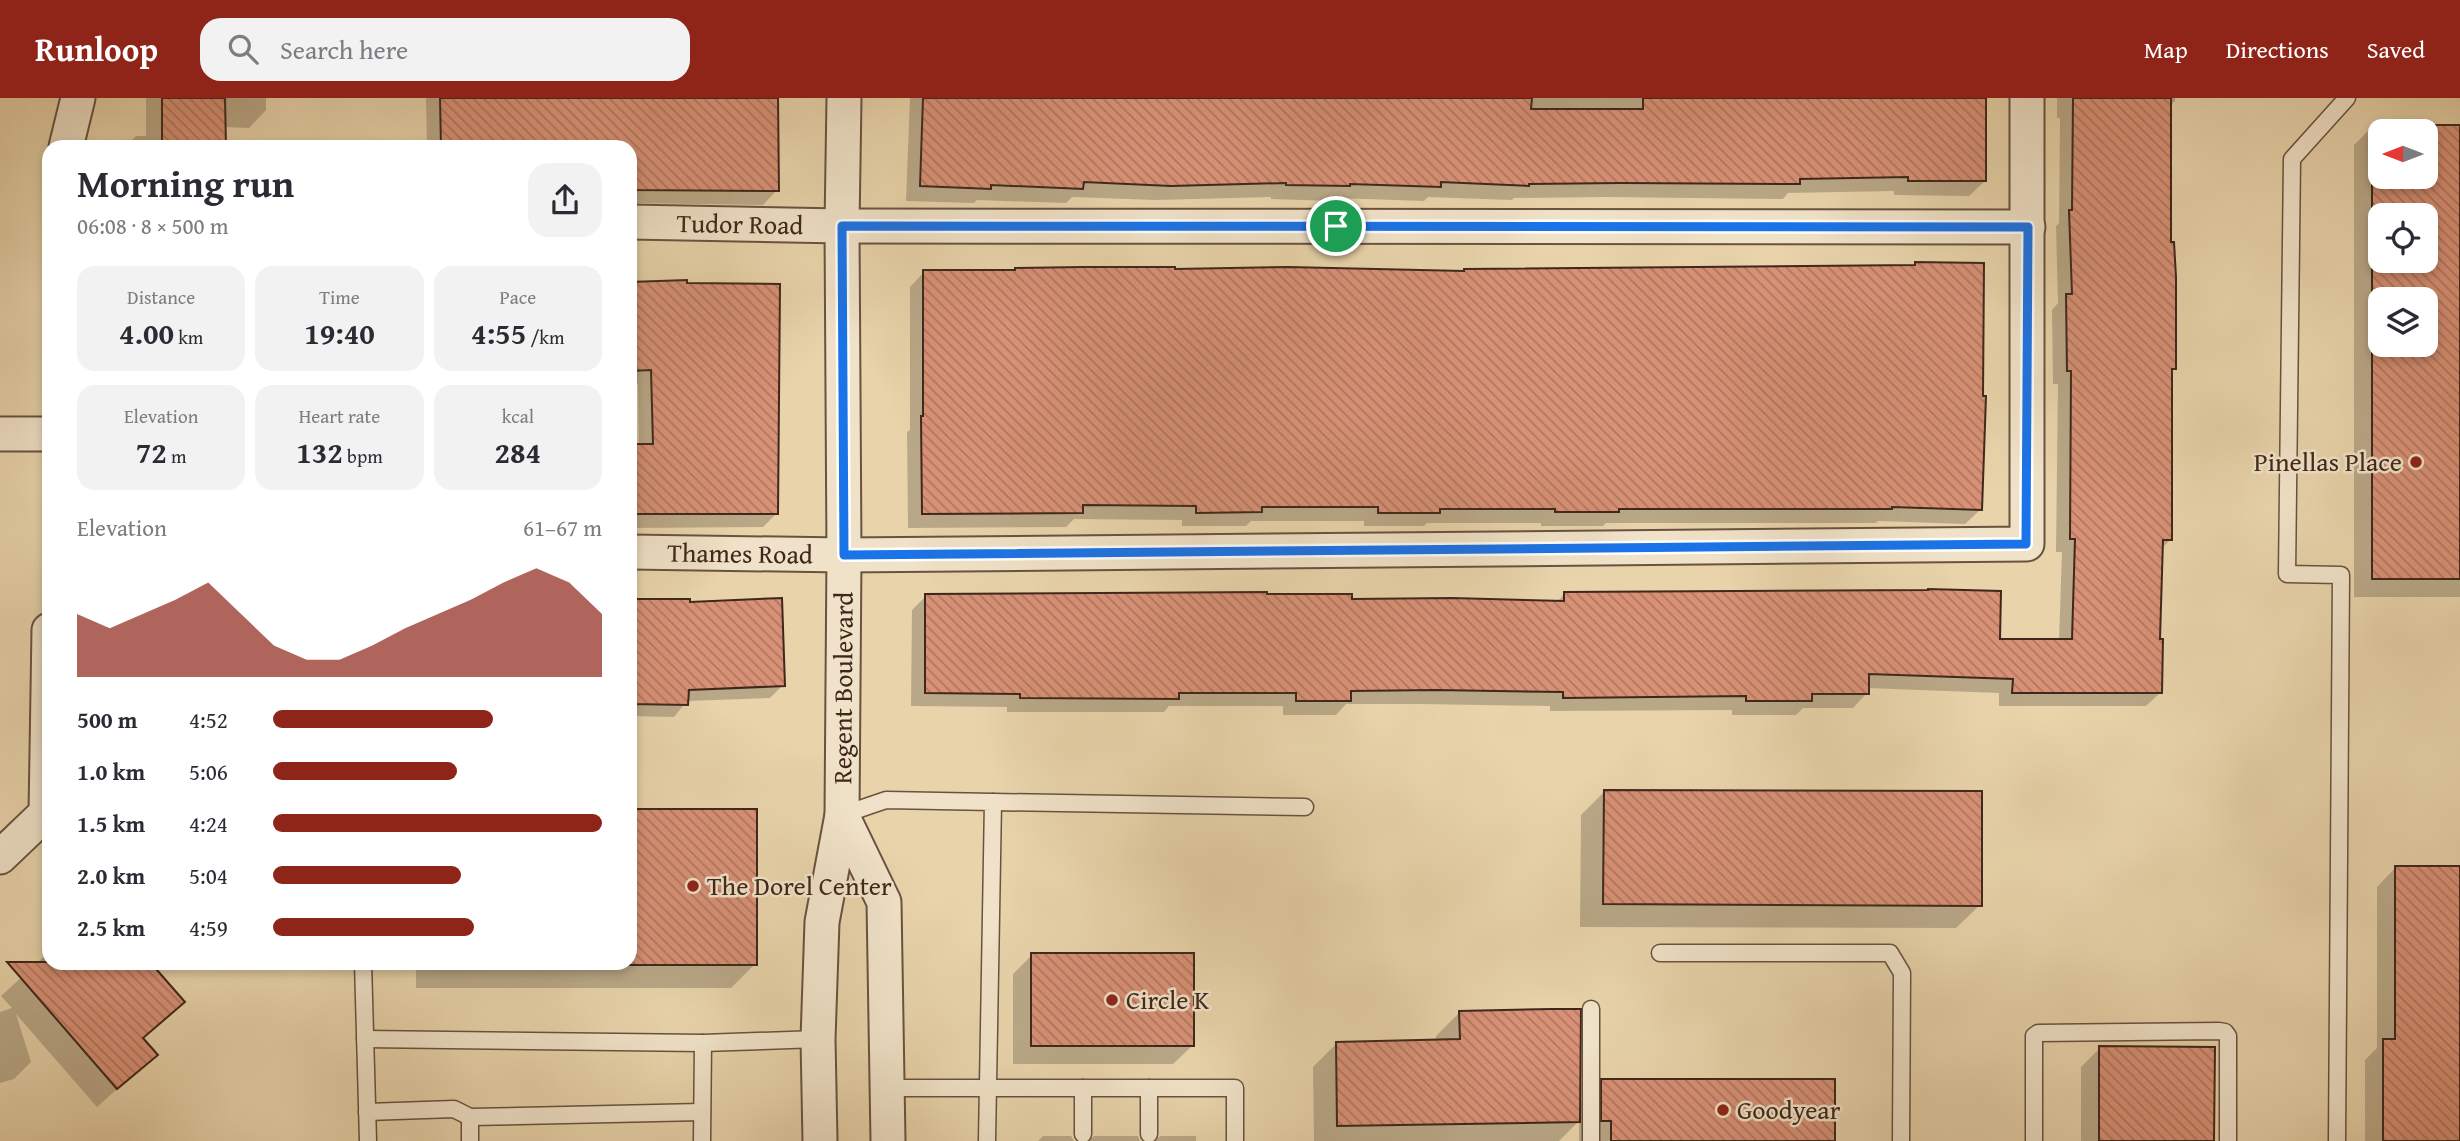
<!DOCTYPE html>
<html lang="en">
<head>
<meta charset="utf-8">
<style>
	:root { --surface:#fff; --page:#f2f2f3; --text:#2b2b33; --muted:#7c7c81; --accent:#8f2418 }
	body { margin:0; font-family:"Gentium Book Plus",serif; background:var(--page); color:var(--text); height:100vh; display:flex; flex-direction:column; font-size:26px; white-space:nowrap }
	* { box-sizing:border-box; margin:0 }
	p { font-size:23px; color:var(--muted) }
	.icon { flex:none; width:38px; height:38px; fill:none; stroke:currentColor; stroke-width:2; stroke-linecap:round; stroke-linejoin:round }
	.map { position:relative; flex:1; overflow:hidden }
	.side { position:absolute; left:42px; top:42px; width:595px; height:830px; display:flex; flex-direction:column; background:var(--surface); border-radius:21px; box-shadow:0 4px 10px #0003 }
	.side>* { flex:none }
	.needle { width:46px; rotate:270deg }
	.fabs { position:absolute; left:2368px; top:21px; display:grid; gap:14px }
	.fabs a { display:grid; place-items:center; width:70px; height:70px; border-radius:14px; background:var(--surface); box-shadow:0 4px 10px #0003; font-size:35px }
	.pin { position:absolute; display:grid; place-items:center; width:60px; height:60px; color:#fff; margin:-30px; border:4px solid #fff; border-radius:50%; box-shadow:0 2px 7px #0007 }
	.round { display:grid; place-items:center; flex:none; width:74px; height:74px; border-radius:21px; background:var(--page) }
	.headline { display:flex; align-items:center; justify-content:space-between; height:119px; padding:0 35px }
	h1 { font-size:38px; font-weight:800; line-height:52px }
	.stats { display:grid; grid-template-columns:repeat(3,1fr); gap:10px; height:119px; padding:7px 35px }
	.stats div { display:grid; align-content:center; border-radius:18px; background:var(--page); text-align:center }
	.stats b { font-size:30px; font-weight:800 }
	.stats small { font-size:19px; font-weight:400 }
	.stats p { font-size:19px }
	.chart { height:196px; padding:14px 35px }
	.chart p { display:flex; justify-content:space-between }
	.chart svg { width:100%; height:126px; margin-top:7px; fill:var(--accent); opacity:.7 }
	ul { padding:0 35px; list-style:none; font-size:23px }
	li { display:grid; grid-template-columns:112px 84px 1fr; align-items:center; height:52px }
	li i { height:18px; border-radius:9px; background:var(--accent) }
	header { display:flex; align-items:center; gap:42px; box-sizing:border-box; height:98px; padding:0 35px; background:var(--accent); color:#fff }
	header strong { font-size:33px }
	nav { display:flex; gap:38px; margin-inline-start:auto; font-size:24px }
	.search { width:490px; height:63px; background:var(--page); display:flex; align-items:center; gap:18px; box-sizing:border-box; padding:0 24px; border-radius:21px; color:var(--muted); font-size:26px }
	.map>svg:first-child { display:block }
	.shadow { fill:#0003; fill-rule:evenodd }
	.building { fill:url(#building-back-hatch); stroke:#3f271b; stroke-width:2; fill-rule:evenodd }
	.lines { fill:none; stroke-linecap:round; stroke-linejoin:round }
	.service-casing { stroke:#69523f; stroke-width:19 }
	.minor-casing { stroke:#69523f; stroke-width:37 }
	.service { stroke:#f0e2c8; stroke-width:16 }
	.minor { stroke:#f0e2c8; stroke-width:33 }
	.route-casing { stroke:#fff; stroke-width:14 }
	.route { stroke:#1a73e8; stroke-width:9 }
	.poi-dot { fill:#8f2418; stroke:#f0e2c8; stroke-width:2.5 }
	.labels { text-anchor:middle; stroke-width:5; stroke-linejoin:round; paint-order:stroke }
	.street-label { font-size:26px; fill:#3f271b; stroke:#f0e2c8 }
	.poi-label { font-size:26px; fill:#3f271b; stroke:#f0e2c8; text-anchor:start }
</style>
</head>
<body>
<header>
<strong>Runloop</strong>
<div class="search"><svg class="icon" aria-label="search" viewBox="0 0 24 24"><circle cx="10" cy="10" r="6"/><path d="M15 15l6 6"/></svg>Search here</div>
<nav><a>Map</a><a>Directions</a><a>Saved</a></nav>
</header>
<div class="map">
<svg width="2460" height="1043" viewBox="0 0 2460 1043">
	<defs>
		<pattern id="building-back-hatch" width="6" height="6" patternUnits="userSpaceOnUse" patternTransform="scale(1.75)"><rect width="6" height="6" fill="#d89176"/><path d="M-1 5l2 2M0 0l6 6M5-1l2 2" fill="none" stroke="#b17660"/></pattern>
	</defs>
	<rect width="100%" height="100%" fill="#e8d3aa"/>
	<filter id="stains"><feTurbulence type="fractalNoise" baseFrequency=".00286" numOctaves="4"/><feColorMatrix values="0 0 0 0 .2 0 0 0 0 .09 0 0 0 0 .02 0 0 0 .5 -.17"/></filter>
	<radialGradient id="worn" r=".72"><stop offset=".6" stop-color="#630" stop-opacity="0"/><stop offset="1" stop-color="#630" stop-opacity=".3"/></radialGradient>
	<g class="shadow">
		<polygon points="146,0 266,0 266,12 249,30 224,29 224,49 125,49 136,38 146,38"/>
		<polygon points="426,0 776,0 777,92 763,107 630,105 630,49 427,49"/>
		<polygon points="910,0 1985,0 1985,83 1969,98 1894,97 1894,93 1788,95 1783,101 1605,99 1514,100 1512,102 1428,99 1424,103 1336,100 1333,103 1271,101 1271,99 1155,102 1072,99 1066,105 977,102 974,105 906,103"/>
		<polygon points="2057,0 2175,0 2175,3 2169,9 2169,146 2174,271 2171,274 2171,441 2161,451 2158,543 2161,594 2146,608 1999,608 1999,595 1867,590 1867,595 1853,610 1803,610 1796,617 1732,617 1732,612 1550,613 1550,608 1421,606 1346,606 1336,617 1283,617 1283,608 1169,608 1164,614 1007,614 1007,609 911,608 912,512 926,498 1266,498 1350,503 1556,505 1565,495 1998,543 2059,543 2062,454 2056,454 2058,286 2053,286 2052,212 2058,205 2056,128 2059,125 2060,20 2057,20"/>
		<path d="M2373 28H2460V499H2354V47ZM2380 33H2426V79H2380ZM2380 117H2426V163H2380ZM2380 201H2426V247H2380Z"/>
		<polygon points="1916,166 1980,412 1965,426 1878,423 1876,425 1606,425 1603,428 1541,428 1541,425 1427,425 1424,428 1364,428 1364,423 1251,423 1246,428 1182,428 1182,422 1074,421 1066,429 908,430 907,334 910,332 910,189 924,174 1462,174 1464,172 1913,168"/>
		<polygon points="630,186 777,415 763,429 630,430 630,347 639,347 638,286 630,286"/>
		<polygon points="630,502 783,587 770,600 687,603 674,619 630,618"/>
		<polygon points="1605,693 1980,807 1956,830 1580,829 1581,717"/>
		<polygon points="630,713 755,866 731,890 416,890 416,864 630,864"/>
		<polygon points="2395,770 2460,770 2460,1043 2365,1043 2365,962 2377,950 2377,789"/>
		<polygon points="49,854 49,864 183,904 142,942 155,957 97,1009 16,916 31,964 14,981 0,985 0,914 12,910 1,898"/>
		<polygon points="1032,857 1192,948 1173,966 1013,966 1013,876"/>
		<polygon points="1460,914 1579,1006 1602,982 1833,1043 1579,1043 1579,1023 1559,1043 1314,1043 1313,969 1337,945 1436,943 1436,938"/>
		<polygon points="2100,950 2213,1043 2081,1043 2081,969"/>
		<polygon points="1043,1038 1071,1038 1074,1043 1038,1043"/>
		<polygon points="1094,1038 1138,1038 1140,1043 1089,1043"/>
		<polygon points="1160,1038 1196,1038 1196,1043 1155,1043"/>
	</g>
	<g class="building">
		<polygon points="162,0 225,0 226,49 162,49"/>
		<polygon points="440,0 778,0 779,93 630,92 630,49 441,49"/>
		<polygon points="923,0 1532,0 1531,11 1643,11 1643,0 1986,0 1986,83 1908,83 1908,79 1800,81 1800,86 1621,85 1529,86 1529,88 1441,84 1441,89 1350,86 1350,88 1286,87 1286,85 1171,88 1084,84 1083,91 991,87 991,91 920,88"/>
		<polygon points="2073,0 2171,0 2171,144 2174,144 2176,179 2176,271 2172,271 2172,442 2163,442 2160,541 2163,541 2162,595 2012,595 2013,581 1869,576 1869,596 1812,596 1812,603 1746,603 1746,598 1563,600 1563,594 1436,592 1351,593 1351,603 1296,603 1296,595 1179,595 1179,601 1020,600 1020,596 925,595 925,496 1267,494 1267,496 1352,496 1352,501 1452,500 1564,503 1564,494 1928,492 1928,491 2001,493 2000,541 2072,541 2075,441 2070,441 2071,273 2067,273 2066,196 2072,196 2069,112 2072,112"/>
		<path d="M2372 27H2460V481H2372ZM2380 33H2426V79H2380ZM2380 117H2426V163H2380ZM2380 201H2426V247H2380Z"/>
		<polygon points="1915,164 1984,165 1983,298 1986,298 1982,412 1892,409 1892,411 1619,411 1619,414 1555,414 1555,411 1440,411 1440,415 1378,415 1378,409 1262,409 1262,414 1196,415 1196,408 1083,407 1083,415 922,416 921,318 923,318 923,172 1015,172 1015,170 1083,169 1175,169 1175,171 1288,169 1464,173 1464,171 1915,167"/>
		<polygon points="687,182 687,185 780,186 778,416 630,416 630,346 653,346 651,272 630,273 630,184"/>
		<polygon points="782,500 785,588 689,592 688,607 630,606 630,501 690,501 690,504"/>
		<polygon points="1604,692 1982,693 1982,808 1603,806"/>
		<rect x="630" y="711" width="127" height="156"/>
		<polygon points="2395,768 2460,768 2460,1043 2383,1043 2383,941 2395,941"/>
		<rect x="1031" y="855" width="163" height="93"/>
		<polygon points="7,864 150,864 185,904 143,940 158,957 117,991"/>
		<polygon points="1552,911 1581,911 1580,1024 1337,1028 1336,944 1460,941 1459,913"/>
		<polygon points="2099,948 2215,949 2214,1043 2099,1043"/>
		<polygon points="1601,981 1835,981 1835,1043 1611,1043 1611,1023 1601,1023"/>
	</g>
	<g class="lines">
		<g class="service-casing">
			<g id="service">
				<polyline points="993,704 1305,709"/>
				<polyline points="842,717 886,702 993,704 987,1043"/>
				<polyline points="1660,855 1890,855 1902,875 1901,1043"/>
				<polyline points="363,864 368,1043"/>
				<polyline points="1591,911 1591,1043"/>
				<polyline points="365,941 703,945"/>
				<polyline points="887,990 1235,990 1235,1043"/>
				<polyline points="1083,990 1083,1036"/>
				<polyline points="1149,990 1149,1036"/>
				<polyline points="367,1014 454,1011 470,1019 702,1014"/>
				<polyline points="470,1019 470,1043"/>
				<polyline points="702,1043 703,945 818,941"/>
				<polyline points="2034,1043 2034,938 2038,935 2219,933 2225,934 2228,938 2228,1043"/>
				<polyline points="2337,1043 2341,477 2287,476 2292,61 2347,0"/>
			</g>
		</g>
		<g class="minor-casing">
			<g id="minor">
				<polyline points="66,49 78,0"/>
				<path id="s1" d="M630 124 842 128 2028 129"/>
				<polyline points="0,336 49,336"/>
				<path id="s2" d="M630 454 844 457 2027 446V0"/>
				<polyline points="842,717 884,804 888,1043"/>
				<polyline points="0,759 46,715 49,532"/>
				<path id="s3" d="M820 1043 818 941 822 824 842 717 844 457 842 128 844 0"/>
			</g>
		</g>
		<use href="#service" class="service"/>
		<use href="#minor" class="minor"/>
	</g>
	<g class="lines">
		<g class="route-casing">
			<polygon id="route" points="842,128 2028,129 2026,446 844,457"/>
		</g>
		<use href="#route" class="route"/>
	</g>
	<g class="poi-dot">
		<circle cx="2416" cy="364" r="7"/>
		<circle cx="693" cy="788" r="7"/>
		<circle cx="1112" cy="902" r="7"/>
		<circle cx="1723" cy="1012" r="7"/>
	</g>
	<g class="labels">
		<g class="street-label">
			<text dy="9" stroke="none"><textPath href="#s1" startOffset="110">Tudor Road</textPath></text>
			<text dy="9" stroke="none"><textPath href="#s2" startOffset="110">Thames Road</textPath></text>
			<text dy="9" stroke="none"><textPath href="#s3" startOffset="455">Regent Boulevard</textPath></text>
		</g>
		<g class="poi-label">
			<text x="2402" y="373" text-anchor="end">Pinellas Place</text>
			<text x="707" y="797">The Dorel Center</text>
			<text x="1126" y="911">Circle K</text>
			<text x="1737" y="1021">Goodyear</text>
		</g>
	</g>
	<rect width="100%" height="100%" filter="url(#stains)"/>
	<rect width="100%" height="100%" fill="url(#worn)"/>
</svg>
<div class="fabs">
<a><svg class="needle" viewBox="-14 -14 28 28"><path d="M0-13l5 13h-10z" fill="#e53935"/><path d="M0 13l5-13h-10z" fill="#7c7c81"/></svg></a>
<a><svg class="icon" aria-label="locate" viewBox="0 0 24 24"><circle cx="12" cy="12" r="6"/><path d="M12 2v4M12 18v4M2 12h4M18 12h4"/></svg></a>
<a><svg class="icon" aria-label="layers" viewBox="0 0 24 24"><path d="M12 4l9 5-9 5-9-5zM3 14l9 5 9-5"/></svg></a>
</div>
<div class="pin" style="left:1336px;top:128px;background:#1e9e55"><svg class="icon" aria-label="arrive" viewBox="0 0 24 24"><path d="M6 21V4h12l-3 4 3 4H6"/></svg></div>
<section class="side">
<div class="headline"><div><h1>Morning run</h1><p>06:08 · 8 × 500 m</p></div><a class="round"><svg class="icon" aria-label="share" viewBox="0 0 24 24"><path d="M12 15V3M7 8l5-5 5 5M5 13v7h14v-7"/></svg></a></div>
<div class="stats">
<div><p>Distance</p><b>4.00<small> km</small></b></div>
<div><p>Time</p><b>19:40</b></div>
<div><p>Pace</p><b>4:55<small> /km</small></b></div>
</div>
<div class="stats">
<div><p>Elevation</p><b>72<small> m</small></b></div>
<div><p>Heart rate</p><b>132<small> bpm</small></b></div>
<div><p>kcal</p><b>284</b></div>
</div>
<div class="chart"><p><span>Elevation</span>61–67 m</p>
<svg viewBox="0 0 160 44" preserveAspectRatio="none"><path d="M0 44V22L10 27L20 22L30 17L40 11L50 22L60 33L70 38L80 38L90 33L100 27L110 22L120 17L130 11L140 6L150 11L160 22V44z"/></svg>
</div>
<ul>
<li><b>500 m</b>4:52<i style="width:67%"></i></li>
<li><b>1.0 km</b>5:06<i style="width:56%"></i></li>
<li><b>1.5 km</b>4:24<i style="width:100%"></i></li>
<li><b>2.0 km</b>5:04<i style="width:57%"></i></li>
<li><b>2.5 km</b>4:59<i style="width:61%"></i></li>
</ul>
</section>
</div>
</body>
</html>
